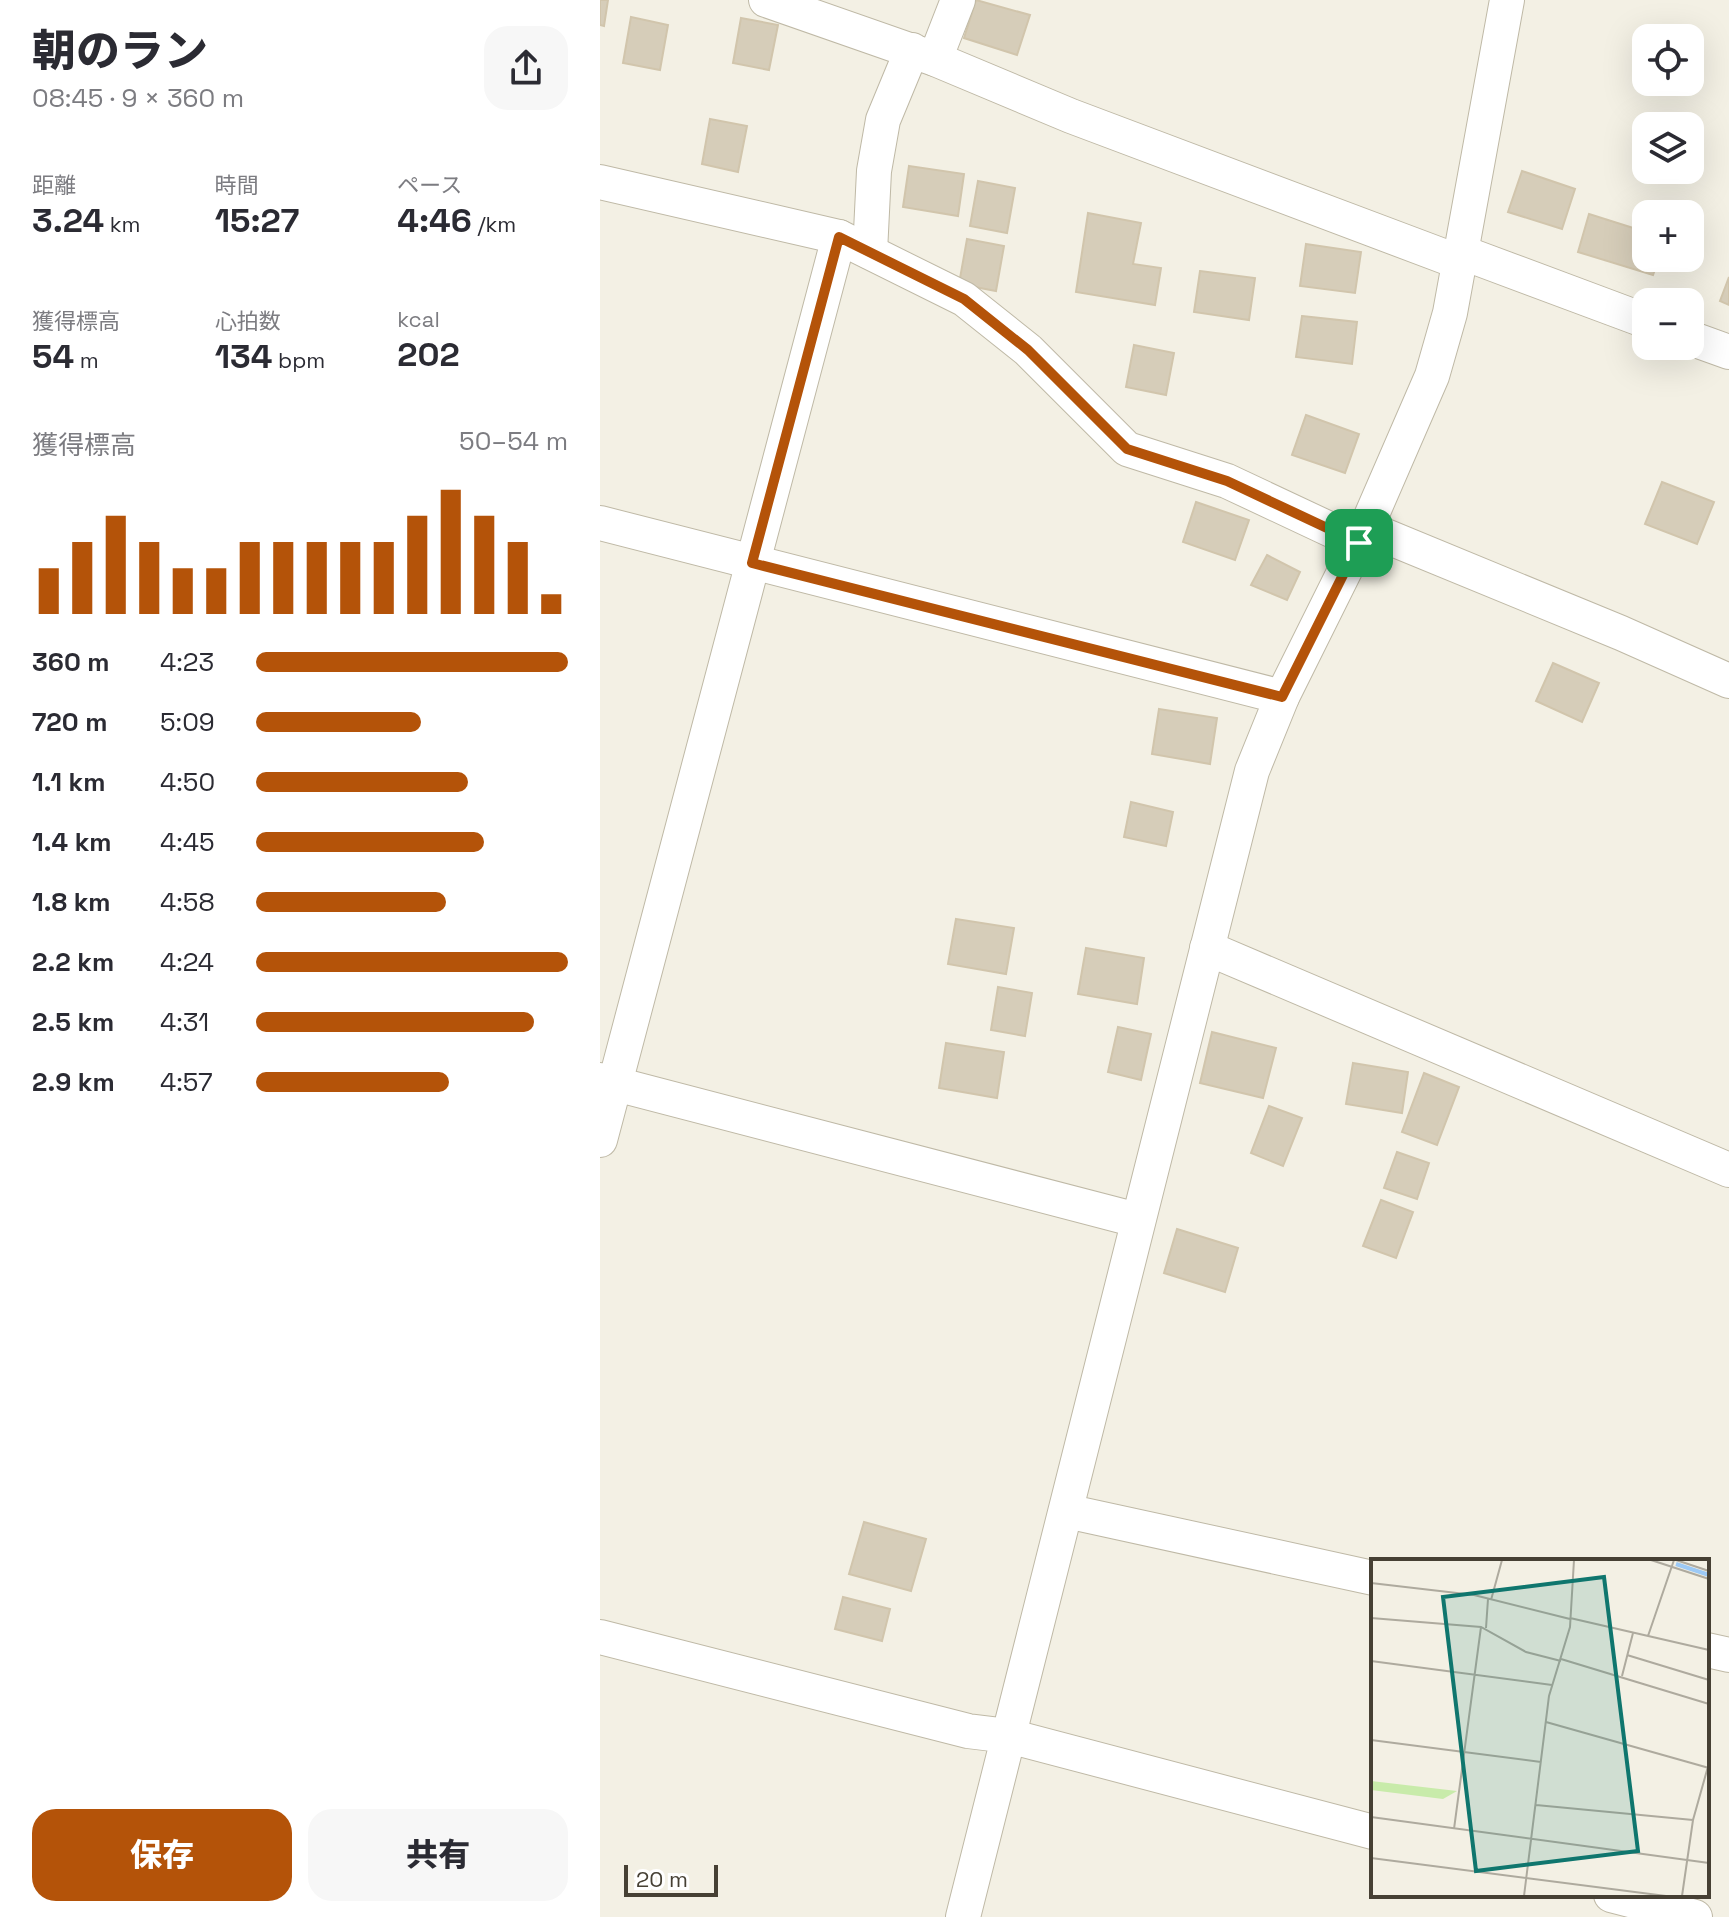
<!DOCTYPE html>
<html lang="ja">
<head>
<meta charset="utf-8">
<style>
	:root { --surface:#fff; --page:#f7f7f7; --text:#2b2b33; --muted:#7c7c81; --accent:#b45309 }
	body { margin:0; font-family:"Space Grotesk","Noto Sans JP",sans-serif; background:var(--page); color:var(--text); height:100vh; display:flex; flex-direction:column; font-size:30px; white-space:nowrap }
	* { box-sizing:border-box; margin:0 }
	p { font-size:26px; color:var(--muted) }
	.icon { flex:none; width:44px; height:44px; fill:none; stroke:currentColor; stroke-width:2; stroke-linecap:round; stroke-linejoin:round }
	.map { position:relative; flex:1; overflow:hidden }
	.drawer { display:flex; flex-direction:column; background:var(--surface); width:600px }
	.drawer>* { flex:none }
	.buttons { position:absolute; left:1032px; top:24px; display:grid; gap:16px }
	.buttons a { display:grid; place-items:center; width:72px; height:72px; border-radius:16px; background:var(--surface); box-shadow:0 8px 32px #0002; font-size:40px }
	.scale { position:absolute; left:24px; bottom:20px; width:94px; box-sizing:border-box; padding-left:8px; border:4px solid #464034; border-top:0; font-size:22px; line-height:28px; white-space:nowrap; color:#464034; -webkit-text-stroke:6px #fff; paint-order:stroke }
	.pin { position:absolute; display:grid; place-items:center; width:68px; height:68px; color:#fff; margin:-34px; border-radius:16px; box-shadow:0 4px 12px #0006 }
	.round { display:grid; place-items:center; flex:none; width:84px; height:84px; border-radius:24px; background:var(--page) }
	.overview { display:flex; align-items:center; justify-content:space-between; height:136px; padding:0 32px }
	h1 { font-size:44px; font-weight:800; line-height:60px }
	.metrics { display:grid; grid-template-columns:repeat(3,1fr); gap:12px; height:136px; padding:8px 32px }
	.metrics div { display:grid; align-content:center }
	.metrics b { font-size:34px; font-weight:800 }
	.metrics small { font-size:22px; font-weight:400 }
	.metrics p { font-size:22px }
	.chart { height:224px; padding:16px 32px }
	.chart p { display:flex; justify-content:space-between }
	.chart svg { width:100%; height:144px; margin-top:8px; stroke:var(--accent); stroke-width:6 }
	.primary-button { display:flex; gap:16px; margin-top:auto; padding:16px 32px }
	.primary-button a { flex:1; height:92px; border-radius:24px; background:var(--accent); color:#fff; font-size:32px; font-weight:800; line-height:92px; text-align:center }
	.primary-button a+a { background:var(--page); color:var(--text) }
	ul { padding:0 32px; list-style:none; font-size:26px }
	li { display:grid; grid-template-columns:128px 96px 1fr; align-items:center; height:60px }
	li i { height:20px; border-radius:10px; background:var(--accent) }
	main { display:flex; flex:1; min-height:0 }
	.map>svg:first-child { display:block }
	.building { fill:#d6cdb9; stroke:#d1c5ac; stroke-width:2 }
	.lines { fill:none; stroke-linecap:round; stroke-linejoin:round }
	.minor-casing { stroke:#bfb9a6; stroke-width:36 }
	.minor { stroke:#fff; stroke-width:34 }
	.route-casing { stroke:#fff; stroke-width:16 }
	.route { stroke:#b45309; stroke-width:10 }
	.inset-river { fill:none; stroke:#9cc9f5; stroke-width:4 }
	.inset-road { fill:none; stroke:#aeaa9e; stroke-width:2 }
	.view { fill:#0f766e; fill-opacity:0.15; stroke:#0f766e; stroke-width:4 }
	.inset-edge { fill:none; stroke:#464034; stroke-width:4 }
</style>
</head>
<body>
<main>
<section class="drawer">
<div class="overview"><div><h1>朝のラン</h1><p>08:45 · 9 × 360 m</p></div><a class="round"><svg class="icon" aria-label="share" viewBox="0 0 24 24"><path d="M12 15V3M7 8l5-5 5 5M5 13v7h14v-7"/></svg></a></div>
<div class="metrics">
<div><p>距離</p><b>3.24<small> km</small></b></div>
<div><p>時間</p><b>15:27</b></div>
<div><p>ペース</p><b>4:46<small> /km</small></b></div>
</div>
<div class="metrics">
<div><p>獲得標高</p><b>54<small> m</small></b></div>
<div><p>心拍数</p><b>134<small> bpm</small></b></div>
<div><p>kcal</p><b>202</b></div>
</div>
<div class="chart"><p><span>獲得標高</span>50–54 m</p>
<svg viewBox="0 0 160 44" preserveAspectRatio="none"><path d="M5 44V30M15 44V22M25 44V14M35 44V22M45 44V30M55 44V30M65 44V22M75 44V22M85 44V22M95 44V22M105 44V22M115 44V14M125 44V6M135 44V14M145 44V22M155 44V38"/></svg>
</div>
<ul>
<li><b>360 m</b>4:23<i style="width:100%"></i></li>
<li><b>720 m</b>5:09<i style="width:53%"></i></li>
<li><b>1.1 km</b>4:50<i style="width:68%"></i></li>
<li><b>1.4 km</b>4:45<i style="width:73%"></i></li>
<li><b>1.8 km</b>4:58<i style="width:61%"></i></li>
<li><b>2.2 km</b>4:24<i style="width:100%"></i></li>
<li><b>2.5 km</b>4:31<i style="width:89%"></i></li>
<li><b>2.9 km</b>4:57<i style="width:62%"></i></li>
</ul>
<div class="primary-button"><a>保存</a><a>共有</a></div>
</section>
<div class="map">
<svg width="1129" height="1917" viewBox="0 0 1129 1917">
	<rect width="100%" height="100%" fill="#f3f0e4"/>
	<g class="building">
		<polygon points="0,0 8,0 4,26 0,25"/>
		<polygon points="376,0 430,15 417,55 364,38"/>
		<polygon points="31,17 68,25 60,70 23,63"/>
		<polygon points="141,18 178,25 169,70 133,63"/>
		<polygon points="110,119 147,126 138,172 102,164"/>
		<polygon points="309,166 364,174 358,216 303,207"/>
		<polygon points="922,171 975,189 962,229 908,212"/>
		<polygon points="378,181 415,188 407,233 370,226"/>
		<polygon points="488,213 541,223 533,264 561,268 555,305 476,292"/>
		<polygon points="989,214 1046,232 1046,258 1059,258 1053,275 978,252"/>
		<polygon points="367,239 404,246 396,291 359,284"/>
		<polygon points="706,244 761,252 755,293 700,286"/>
		<polygon points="600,271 655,278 649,320 594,312"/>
		<polygon points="1129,277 1129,305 1120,301"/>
		<polygon points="702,316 757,322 752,364 696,357"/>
		<polygon points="534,345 574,353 566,395 526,387"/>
		<polygon points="706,415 759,434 745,473 692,455"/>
		<polygon points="1062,482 1114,502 1097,544 1045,524"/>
		<polygon points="596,502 649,520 635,560 583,542"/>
		<polygon points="667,555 700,572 687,600 651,585"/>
		<polygon points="953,663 999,683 982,722 936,701"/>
		<polygon points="559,709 617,718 610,764 552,754"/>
		<polygon points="531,802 573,812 566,846 524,837"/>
		<polygon points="356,919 414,928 406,974 348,964"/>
		<polygon points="486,948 544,958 537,1004 478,994"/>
		<polygon points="398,987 432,993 425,1036 391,1030"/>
		<polygon points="518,1027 551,1034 541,1080 508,1072"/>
		<polygon points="612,1032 676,1048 663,1098 600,1083"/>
		<polygon points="346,1043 404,1052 397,1098 339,1088"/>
		<polygon points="753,1063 808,1072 802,1113 746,1104"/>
		<polygon points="824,1073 859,1087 837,1145 802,1132"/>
		<polygon points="669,1106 702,1118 683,1166 651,1153"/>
		<polygon points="797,1152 829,1163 817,1199 784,1188"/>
		<polygon points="781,1200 813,1212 796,1258 763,1246"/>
		<polygon points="577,1229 638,1248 625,1292 564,1273"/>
		<polygon points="264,1522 326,1539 311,1591 249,1574"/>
		<polygon points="243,1597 290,1609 282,1641 235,1629"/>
	</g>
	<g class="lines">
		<g class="minor-casing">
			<g id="minor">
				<polyline points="166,0 335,59 471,116 859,262"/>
				<polyline points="335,59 358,0"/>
				<polyline points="0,182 239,237 364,299 428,350 527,449 627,481 759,543"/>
				<polyline points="270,252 274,171 283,120 312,50"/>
				<polyline points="861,252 1046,321"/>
				<polyline points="1090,338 1129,352"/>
				<polyline points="0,523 682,697"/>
				<polyline points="766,528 1021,633 1129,681"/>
				<polyline points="607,948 1129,1170"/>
				<polyline points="0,1080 537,1220"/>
				<polyline points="0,1140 239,237"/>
				<polyline points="466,1511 773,1578"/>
				<polyline points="0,1637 368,1731 409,1736 773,1832"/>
				<polyline points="1107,1650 1129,1655"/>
				<polyline points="1011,1895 1095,1917"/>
				<polyline points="363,1917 652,771 682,697 766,528 832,376 850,313 907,0"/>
			</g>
		</g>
		<use href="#minor" class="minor"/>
	</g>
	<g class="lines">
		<g class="route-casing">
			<polygon id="route" points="239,237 364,299 428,350 527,449 627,481 759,543 682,697 152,563"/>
		</g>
		<use href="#route" class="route"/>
	</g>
	<g transform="translate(771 1559)">
		<rect width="338" height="338" fill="#f3f0e4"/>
		<path d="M0 222 86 232 72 240 0 231Z" fill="#c8ebaa"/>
		<path class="inset-river" d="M305 5 338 16"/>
		<path class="inset-road" d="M280 1 338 20M305 1 338 12M0 24 103 36 199 60M120 41 131 1M0 59 110 68 155 93 190 102M199 59 338 91M115 69 117 40M277 77 303 1M256 96 338 121M190 100 338 145M0 102 181 126M251 117 262 74M175 163 338 209M0 181 170 203M165 246 322 261M0 258 338 304M83 270 110 68M0 299 295 337M153 337 178 137 199 68 203 1M311 337 322 261 338 204"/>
		<path class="view" d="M233 18 267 292 105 312 72 38Z"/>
		<rect width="338" height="338" class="inset-edge"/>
	</g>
</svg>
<div class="buttons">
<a><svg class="icon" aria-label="locate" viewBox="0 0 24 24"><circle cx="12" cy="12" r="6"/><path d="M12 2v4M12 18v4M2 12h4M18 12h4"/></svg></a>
<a><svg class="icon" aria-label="layers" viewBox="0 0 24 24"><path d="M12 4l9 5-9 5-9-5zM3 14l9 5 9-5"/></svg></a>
<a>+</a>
<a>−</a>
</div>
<div class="scale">20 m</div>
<div class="pin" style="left:759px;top:543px;background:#1e9e55"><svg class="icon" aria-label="arrive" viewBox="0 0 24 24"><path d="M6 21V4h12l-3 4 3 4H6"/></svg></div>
</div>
</main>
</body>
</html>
